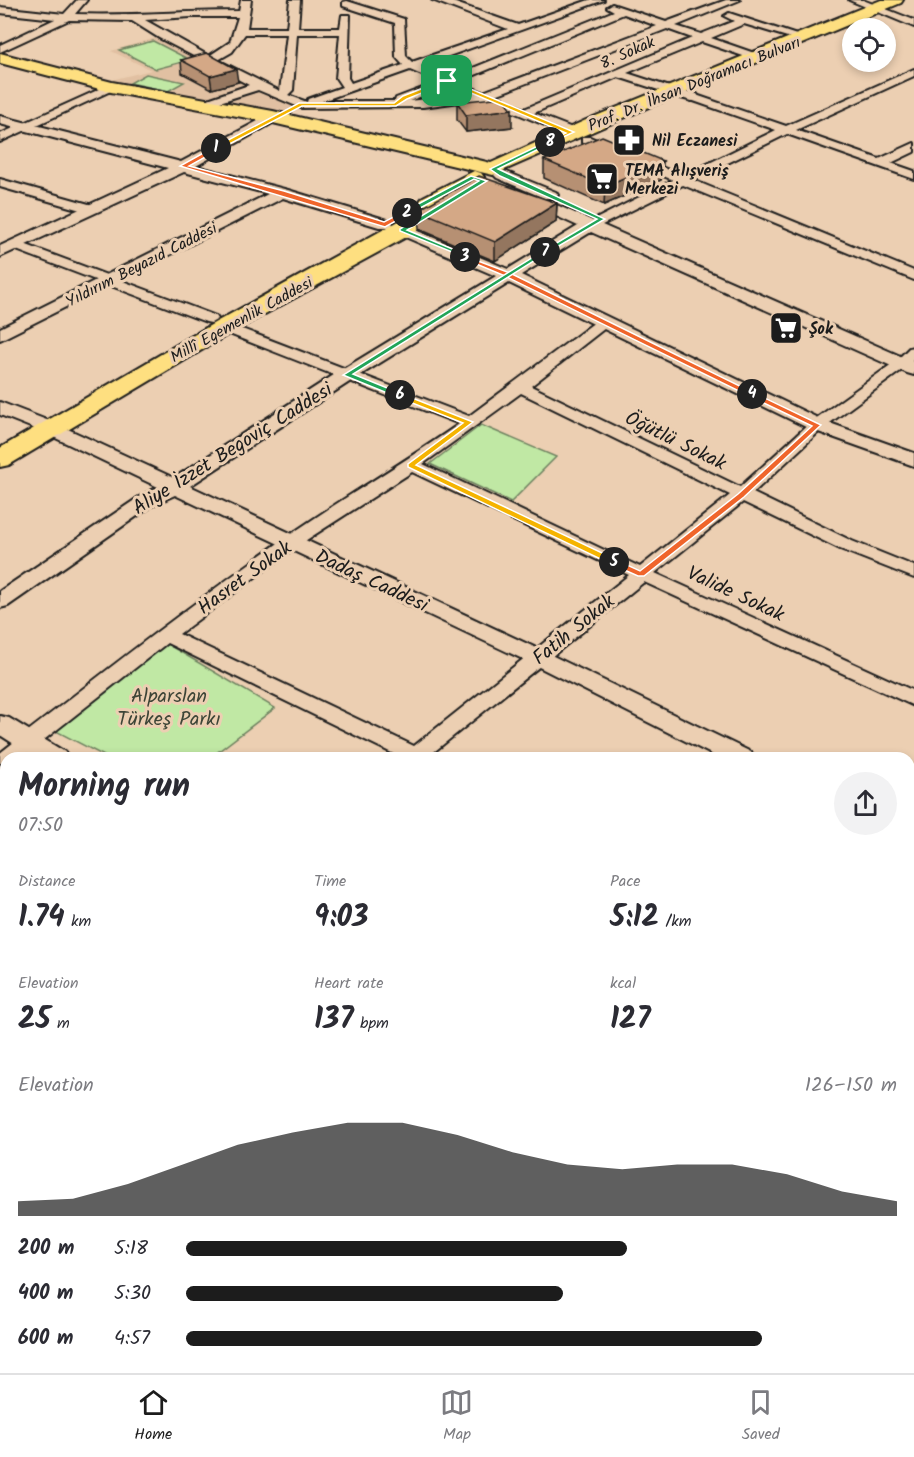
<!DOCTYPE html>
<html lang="en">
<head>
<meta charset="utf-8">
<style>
	:root { --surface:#fff; --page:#f2f2f3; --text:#2b2b33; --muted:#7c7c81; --line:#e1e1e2; --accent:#1c1c1c }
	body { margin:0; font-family:Kalam,sans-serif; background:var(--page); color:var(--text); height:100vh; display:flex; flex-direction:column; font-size:22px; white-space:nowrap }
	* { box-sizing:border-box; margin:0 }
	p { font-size:20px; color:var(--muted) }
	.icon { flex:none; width:33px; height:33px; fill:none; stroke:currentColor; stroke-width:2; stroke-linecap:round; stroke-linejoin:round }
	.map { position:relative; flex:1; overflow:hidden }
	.panel { position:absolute; left:0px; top:752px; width:915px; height:622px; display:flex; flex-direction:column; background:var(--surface); border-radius:18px 18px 0 0; box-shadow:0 3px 9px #0003 }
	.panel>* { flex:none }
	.tools { position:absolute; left:842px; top:18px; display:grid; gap:12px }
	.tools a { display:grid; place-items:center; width:54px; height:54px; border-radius:50%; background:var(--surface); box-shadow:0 3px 9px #0003; font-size:30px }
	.pin { position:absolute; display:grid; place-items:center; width:51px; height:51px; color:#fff; margin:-26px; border-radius:12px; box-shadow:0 3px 9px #0006 }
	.km { position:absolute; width:30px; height:30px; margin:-15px; border-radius:50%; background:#222; color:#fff; font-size:16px; line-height:30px; text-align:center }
	.round { display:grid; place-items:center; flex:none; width:63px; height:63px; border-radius:32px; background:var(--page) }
	.head { display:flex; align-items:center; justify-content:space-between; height:102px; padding:0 18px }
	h1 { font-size:33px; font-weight:800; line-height:45px }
	.stats { display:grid; grid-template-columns:repeat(3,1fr); gap:9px; height:102px; padding:6px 18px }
	.stats div { display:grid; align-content:center }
	.stats b { font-size:30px; font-weight:800 }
	.stats small { font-size:16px; font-weight:400 }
	.stats p { font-size:16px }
	.chart { height:168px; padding:12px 18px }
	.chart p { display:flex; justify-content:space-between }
	.chart svg { width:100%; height:108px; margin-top:6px; fill:var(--accent); opacity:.7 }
	ul { padding:0 18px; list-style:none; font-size:20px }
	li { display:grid; grid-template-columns:96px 72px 1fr; align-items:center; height:45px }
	li i { height:15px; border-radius:8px; background:var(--accent) }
	.tabs { display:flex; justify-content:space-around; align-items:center; height:84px; border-top:2px solid var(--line); background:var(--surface); font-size:16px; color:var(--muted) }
	.tabs a { display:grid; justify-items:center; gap:3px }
	.tabs .current { color:var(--accent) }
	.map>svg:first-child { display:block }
	.built { fill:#e1c0a2 }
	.green { fill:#c0e8a4; stroke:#6e8260; stroke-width:1.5 }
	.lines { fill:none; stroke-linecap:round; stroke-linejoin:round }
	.minor-casing { stroke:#1c1c1c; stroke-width:4 }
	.tertiary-casing { stroke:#1c1c1c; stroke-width:4 }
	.primary-casing { stroke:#1c1c1c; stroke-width:4 }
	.minor { fill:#eccfb2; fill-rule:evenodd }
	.tertiary { fill:#eccfb2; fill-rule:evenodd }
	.primary { fill:#fedf80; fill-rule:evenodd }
	.wall { fill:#b69073; stroke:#1c1c1c; stroke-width:1.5 }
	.shaded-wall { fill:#94765e; stroke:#1c1c1c; stroke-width:1.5 }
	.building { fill:#d4a886; stroke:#1c1c1c; stroke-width:1.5 }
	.split-1 { fill:#f5b400; stroke:#fff; stroke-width:1.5 }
	.split-2 { fill:#f0652b; stroke:#fff; stroke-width:1.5 }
	.split-3 { fill:#22a559; stroke:#fff; stroke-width:1.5 }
	.split-4 { fill:#f0652b; stroke:#fff; stroke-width:1.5 }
	.split-5 { fill:#f0652b; stroke:#fff; stroke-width:1.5 }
	.split-6 { fill:#f5b400; stroke:#fff; stroke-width:1.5 }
	.split-7 { fill:#22a559; stroke:#fff; stroke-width:1.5 }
	.split-8 { fill:#22a559; stroke:#fff; stroke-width:1.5 }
	.split-9 { fill:#f5b400; stroke:#fff; stroke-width:1.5 }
	.labels { text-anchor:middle; stroke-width:6; stroke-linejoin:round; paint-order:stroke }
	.far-street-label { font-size:16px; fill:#1c1c1c; stroke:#eccfb2 }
	.far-poi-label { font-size:16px; font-weight:bold; fill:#1c1c1c; stroke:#eccfb2; text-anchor:start }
	.street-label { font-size:20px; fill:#1c1c1c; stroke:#eccfb2 }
	.park-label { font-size:20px; fill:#3d4537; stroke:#eccfb2 }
</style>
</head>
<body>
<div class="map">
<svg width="914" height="1373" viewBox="0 0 914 1373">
	<rect width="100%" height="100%" fill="#eccfb2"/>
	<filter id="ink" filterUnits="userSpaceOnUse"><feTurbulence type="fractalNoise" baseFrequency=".0167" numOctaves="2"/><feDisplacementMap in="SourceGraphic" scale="12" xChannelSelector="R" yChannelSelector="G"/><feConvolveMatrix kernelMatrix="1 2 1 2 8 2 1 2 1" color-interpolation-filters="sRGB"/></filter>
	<g filter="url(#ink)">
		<g class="built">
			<polygon points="163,36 301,105 273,117 99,83 151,70 111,51"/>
			<polygon points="6,770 6,976 0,971 0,774"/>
		</g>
		<g class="green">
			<polygon points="153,41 190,60 156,69 119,50"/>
			<polygon points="146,74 184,82 168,91 130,83"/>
			<polygon points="481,425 556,457 511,502 430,464"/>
			<polygon points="167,644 275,708 211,757 106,757 54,730"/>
		</g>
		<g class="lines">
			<g class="minor-casing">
				<g id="minor">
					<path d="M77 0H87L75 14C130 16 184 11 239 11L241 0H251L247 28H287L290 0H300L298 28H340L342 15H350L348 78 351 83 403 65 396 57 395 23 343 6V2L347 1 404 19 406 56 412 62 508 29 432 0H447L518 25 589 0H604L421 66 448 78 614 11 607 7 612 4 666 22 726 0H740L676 26 701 34 734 21 724 16 729 13 809 39 804 42 744 24 711 38 760 55V59H752L702 42 627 73 679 90V94H671L618 77 534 113 575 129 577 132 571 136 482 99 423 107 301 108 258 90 207 106H199V102L249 85 159 38 132 21 69 20 0 52V45L55 19 0 13V7L64 14ZM624 14 657 26 483 92 458 82ZM191 17H238L230 42 209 56 145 20ZM667 29 692 38 524 109 493 96ZM245 34H287L280 91 218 60 232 52ZM297 34H340L336 78 342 87 308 99 307 102 288 95 293 90ZM410 70 438 82 396 98 395 101H322ZM448 86 469 94 409 101Z"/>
					<polygon points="849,0 863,0 914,20 914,27"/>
					<polygon points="914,69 914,76 796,130 879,159 914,143 914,152 891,163 914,171 914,179 787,134 693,180 914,271 914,280 683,185 596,228 586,228 584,225 673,180 582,143 582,137 590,137 683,176 776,130 688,99 688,95 696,95 786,126"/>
					<polygon points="111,84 117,87 115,89 0,142 0,134"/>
					<polygon points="0,179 96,206 97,209 91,213 0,187"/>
					<polygon points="16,241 216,316 218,319 211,323 206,322 11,248 9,245"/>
					<path d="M604 318 609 319 611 322 609 325 531 386 740 487 811 422 896 361 909 348 914 347V359L906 367 823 428 753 493 852 541 914 566V578L840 549 743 502 655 573 914 691V706L644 582 430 755 431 758H402L167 643 21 758H6V765L0 763V753C94 680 187 607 284 539 341 499 402 464 459 424L219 330 217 327 219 324H229L469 416 599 319ZM521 393 730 495 640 567 423 464ZM412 472 629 575 414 746 179 634 297 546Z"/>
					<polygon points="914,790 914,810 909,812 909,792"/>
					<polygon points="0,982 6,984 6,1006 0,1004"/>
					<polygon points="6,1028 6,1050 0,1052 0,1030"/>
					<polygon points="0,1299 6,1302 6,1331 0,1328"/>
					<polygon points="120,1368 180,1368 182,1373 122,1373"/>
					<polygon points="208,1368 237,1368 235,1373 206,1373"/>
					<polygon points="513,1368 550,1368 548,1373 511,1373"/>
				</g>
			</g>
			<g class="tertiary-casing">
				<g id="tertiary">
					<polygon points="675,88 697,94 699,97 692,101 670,95 668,92"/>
					<polygon points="273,113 280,117 278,120 196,166 288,190 391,221 393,224 391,227 379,227 283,198 0,340 0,328 268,194 184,172 0,257 0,246 168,168 0,124 0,116 181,162"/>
					<polygon points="502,170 556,192 558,195 556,198 544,198 497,178 494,175 497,172"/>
					<polygon points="527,192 914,362 914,375 907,373 591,232 521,275 824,421 914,453 914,466 810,429 509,283 354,379 190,486 547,653 751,752 754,758 719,758 531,663 175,495 153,505 8,606 0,608 0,591 139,497 158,487 43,432 0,415 0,402 57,424 174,478 340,371 496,276 396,233 394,230 396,227 408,227 508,269 578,226 521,200 519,197 521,194"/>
					<polygon points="0,716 9,718 65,752 68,758 36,758 0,735"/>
					<polygon points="909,829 914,831 914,852 909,850"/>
					<polygon points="909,1209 914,1211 914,1242 909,1240"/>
					<polygon points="914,1318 914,1373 879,1373 881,1368 909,1368 909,1320"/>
				</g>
			</g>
			<g class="primary-casing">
				<g id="primary">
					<polygon points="881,0 903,0 901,3 649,107 493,175 273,123 111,92 0,63 0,53 112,82 273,111 491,163 586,120"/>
					<polygon points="474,171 481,173 484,177 481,181 460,193 465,198 462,202 410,235 232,332 9,465 0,467 0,448 216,322 426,206 420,201 423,197"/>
				</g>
			</g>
			<use href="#minor" class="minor"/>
			<use href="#tertiary" class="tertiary"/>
			<use href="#primary" class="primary"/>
		</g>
		<g class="wall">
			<polygon points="181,60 238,82 212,89 182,73"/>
			<polygon points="457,102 512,127 466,132 457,120"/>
			<polygon points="544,160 663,161 661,180 604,205 544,178"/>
			<polygon points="557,203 556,222 495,261 419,229 418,210"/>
		</g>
		<g class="shaded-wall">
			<polygon points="236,69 238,82 212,89 210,76"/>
			<polygon points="512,109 512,127 466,132 466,115"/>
			<polygon points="663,161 661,180 604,205 605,186"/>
			<polygon points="557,203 556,222 495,261 495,242"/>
		</g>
		<g class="building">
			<polygon points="207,53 236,69 210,76 181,60"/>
			<polygon points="503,97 512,109 466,115 457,102"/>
			<polygon points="602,136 663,161 605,186 544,160"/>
			<polygon points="479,176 557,203 495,242 418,210"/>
		</g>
	</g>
	<polygon class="split-1" points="447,79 449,82 407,99 396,106 302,106 218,150 213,148 299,103 394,103 403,96"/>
	<polygon class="split-2" points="216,146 218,150 189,166 284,191 384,222 405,211 410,213 385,227 180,166"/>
	<polygon class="split-3" points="471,176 487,181 407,230 467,255 467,258 400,231 400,229 479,181 474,179 409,214 405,214 405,211"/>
	<polygon class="split-4" points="462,255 510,273 756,394 749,396 505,276 462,258"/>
	<polygon class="split-5" points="752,392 821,425 744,497 644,576 638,576 611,564 611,560 614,559 640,571 738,494 812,426 749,396 749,392"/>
	<polygon class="split-6" points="397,394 402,394 473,422 416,465 617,560 617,564 611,564 408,467 408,464 463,423 397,397"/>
	<polygon class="split-7" points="543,251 548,252 353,374 402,394 402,397 397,397 343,375"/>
	<polygon class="split-8" points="548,141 553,142 498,169 605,219 545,254 543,251 597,219 500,176 490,169"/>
	<polygon class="split-9" points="445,80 449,80 574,132 548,144 548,141 566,133 445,82"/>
	<defs>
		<g id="pharmacy-square" transform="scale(1.725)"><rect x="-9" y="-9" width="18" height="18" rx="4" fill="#1c1c1c" stroke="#eccfb2"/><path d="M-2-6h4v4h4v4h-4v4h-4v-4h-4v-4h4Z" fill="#fff"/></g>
		<g id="supermarket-square" transform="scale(1.725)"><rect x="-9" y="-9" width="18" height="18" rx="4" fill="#1c1c1c" stroke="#eccfb2"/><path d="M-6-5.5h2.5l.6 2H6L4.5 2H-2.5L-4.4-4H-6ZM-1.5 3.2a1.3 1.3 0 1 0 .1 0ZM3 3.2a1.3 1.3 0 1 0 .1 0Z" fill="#fff"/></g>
	</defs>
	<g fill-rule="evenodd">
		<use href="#pharmacy-square" x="629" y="140"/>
		<use href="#supermarket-square" x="602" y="179"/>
		<use href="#supermarket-square" x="786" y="328"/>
	</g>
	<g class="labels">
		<g class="far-street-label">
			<text transform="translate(627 52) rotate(-24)" y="6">8. Sokak</text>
			<text transform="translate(694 83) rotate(-22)" y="6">Prof. Dr. İhsan Doğramacı Bulvarı</text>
			<text transform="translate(141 264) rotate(-27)" y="6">Yıldırım Beyazıd Caddesi</text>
			<text transform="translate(241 319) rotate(-29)" y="6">Millî Egemenlik Caddesi</text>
		</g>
		<g class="far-poi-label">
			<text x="652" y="146">Nil Eczanesi</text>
			<text x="625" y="176">TEMA Alışveriş<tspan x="625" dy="18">Merkezi</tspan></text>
			<text x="809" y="334">Şok</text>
		</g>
		<g class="street-label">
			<text transform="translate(676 440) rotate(26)" y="7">Öğütlü Sokak</text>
			<text transform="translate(232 448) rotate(-32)" y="7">Aliye İzzet Begoviç Caddesi</text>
			<text transform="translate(244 577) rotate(-36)" y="7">Hasret Sokak</text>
			<text transform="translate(372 580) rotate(25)" y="7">Dadaş Caddesi</text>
			<text transform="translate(736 593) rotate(25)" y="7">Valide Sokak</text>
			<text transform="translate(573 629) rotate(-39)" y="7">Fatih Sokak</text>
		</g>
		<g class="park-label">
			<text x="169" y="702">Alparslan<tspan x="169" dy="23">Türkeş Parkı</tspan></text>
		</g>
	</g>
</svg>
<div class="tools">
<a><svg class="icon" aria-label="locate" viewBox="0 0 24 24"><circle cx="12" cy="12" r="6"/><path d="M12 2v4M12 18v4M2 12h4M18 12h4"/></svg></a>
</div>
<div class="pin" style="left:447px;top:81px;background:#1e9e55"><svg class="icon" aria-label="arrive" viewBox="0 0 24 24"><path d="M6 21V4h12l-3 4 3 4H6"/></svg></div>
<b class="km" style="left:216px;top:148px">1</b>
<b class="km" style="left:407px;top:213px">2</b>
<b class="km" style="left:465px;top:257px">3</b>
<b class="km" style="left:752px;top:394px">4</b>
<b class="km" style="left:614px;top:562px">5</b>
<b class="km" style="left:400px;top:395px">6</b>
<b class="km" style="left:545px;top:252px">7</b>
<b class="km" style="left:550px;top:142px">8</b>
<section class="panel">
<div class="head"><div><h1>Morning run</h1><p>07:50</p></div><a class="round"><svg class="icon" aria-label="share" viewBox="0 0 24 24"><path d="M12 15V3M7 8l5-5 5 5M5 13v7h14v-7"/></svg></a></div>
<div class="stats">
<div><p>Distance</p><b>1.74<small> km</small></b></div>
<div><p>Time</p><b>9:03</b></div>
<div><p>Pace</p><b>5:12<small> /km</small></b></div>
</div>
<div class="stats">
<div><p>Elevation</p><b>25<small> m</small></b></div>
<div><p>Heart rate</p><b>137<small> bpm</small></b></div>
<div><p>kcal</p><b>127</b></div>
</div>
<div class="chart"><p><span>Elevation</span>126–150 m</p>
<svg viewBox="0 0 160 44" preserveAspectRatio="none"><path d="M0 44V38L10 37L20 31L30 23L40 15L50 10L60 6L70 6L80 11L90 18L100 23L110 25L120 23L130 23L140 27L150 34L160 38V44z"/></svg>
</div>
<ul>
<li><b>200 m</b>5:18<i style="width:62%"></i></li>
<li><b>400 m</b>5:30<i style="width:53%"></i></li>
<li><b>600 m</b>4:57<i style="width:81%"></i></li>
</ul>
</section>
</div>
<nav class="tabs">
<a class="current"><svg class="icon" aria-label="home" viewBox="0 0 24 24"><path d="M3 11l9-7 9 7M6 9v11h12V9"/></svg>Home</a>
<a><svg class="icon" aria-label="map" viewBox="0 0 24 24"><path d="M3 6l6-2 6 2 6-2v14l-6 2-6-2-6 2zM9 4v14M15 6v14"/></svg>Map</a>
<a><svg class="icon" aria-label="saved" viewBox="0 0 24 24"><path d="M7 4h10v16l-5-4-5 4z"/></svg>Saved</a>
</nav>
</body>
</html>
